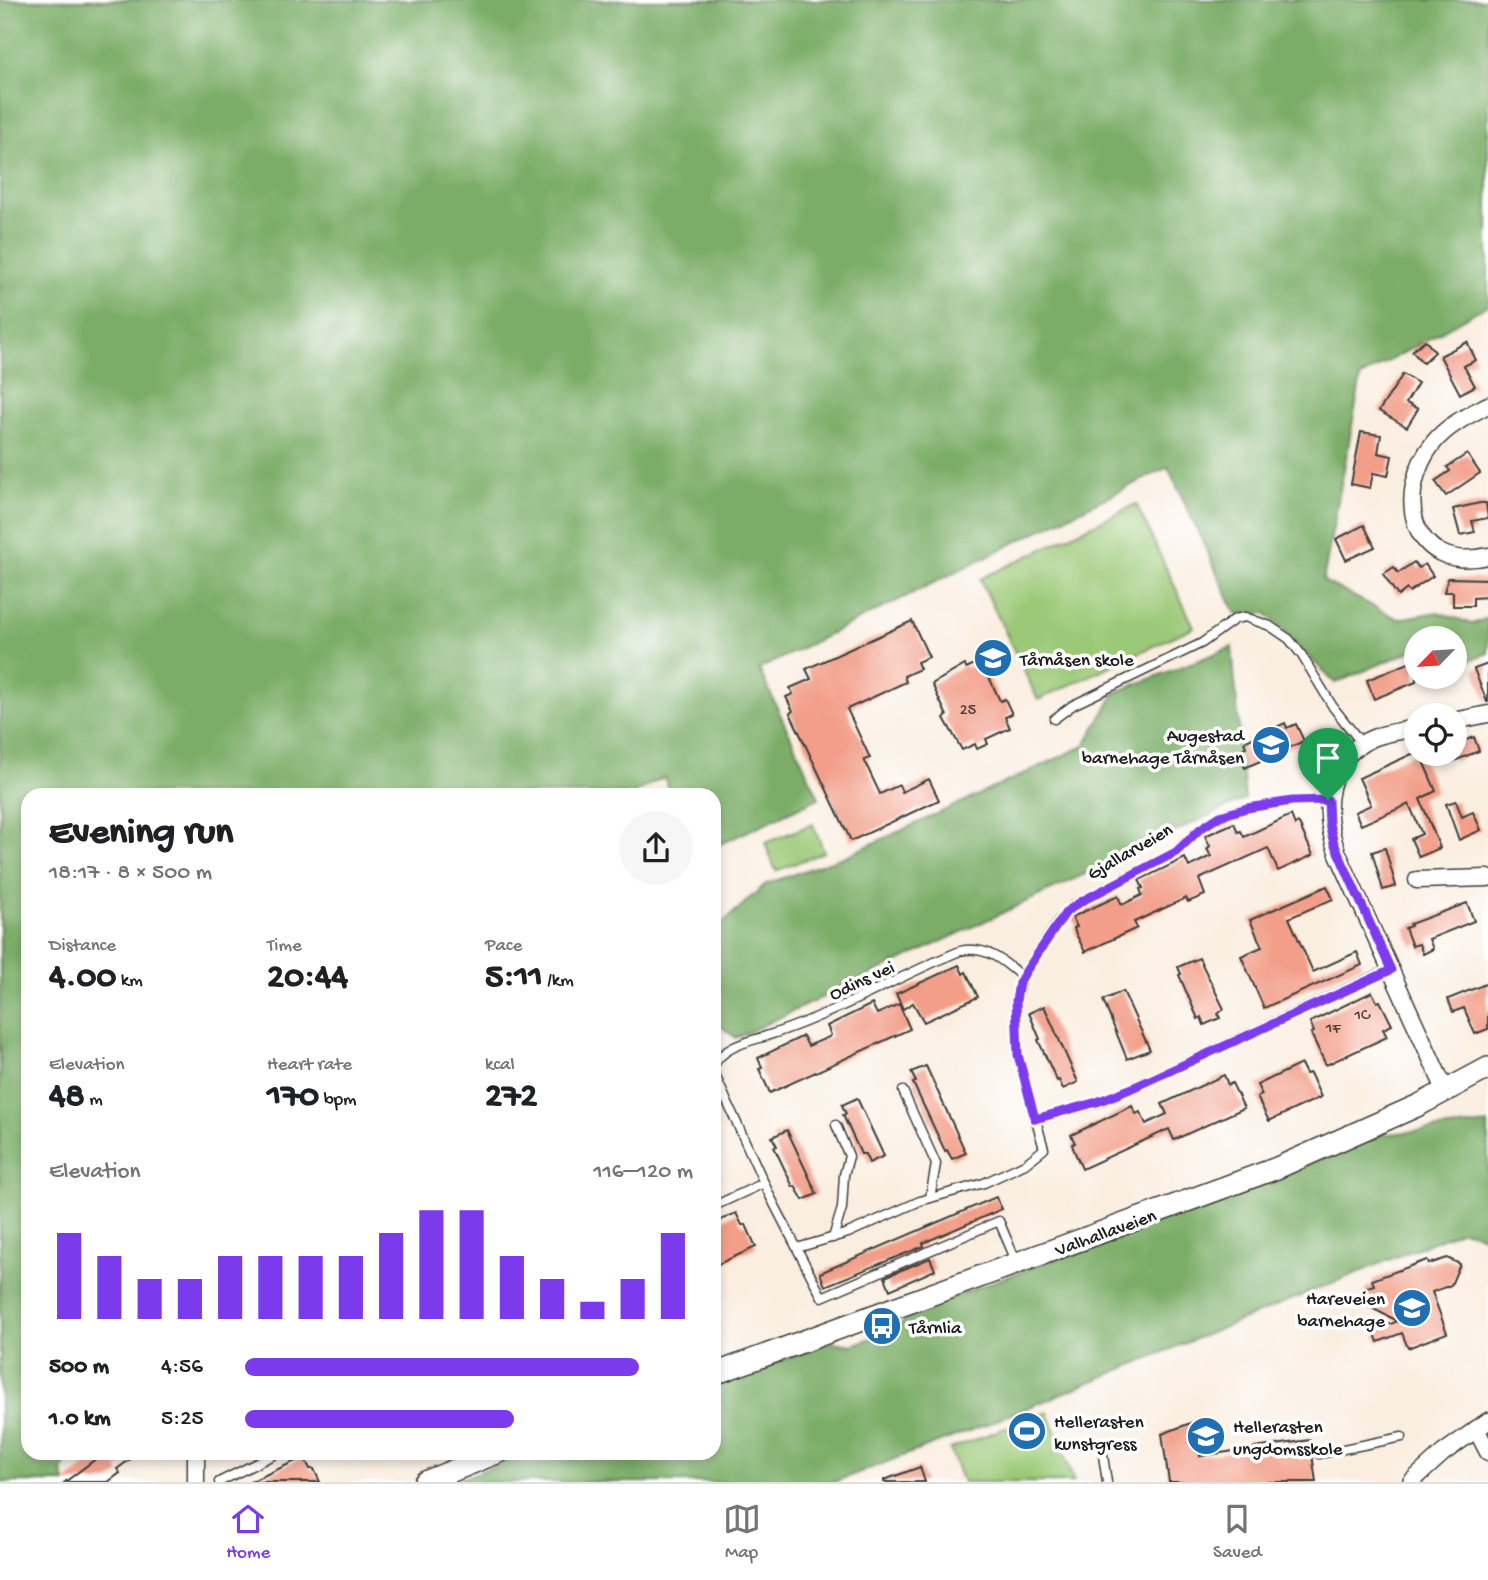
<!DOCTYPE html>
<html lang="en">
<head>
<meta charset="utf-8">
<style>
	:root { --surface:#fff; --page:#f6f6f6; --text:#202124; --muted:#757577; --line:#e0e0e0; --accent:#7c3aed }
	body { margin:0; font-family:"Gochi Hand",sans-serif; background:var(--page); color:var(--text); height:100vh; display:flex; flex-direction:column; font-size:26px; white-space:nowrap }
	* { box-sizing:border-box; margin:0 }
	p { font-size:23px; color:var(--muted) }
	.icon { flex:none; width:38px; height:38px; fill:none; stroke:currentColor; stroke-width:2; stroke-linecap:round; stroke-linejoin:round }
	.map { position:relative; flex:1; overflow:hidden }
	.drawer { position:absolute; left:21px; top:788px; width:700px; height:672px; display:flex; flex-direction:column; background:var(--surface); border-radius:21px; box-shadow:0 4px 10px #0003 }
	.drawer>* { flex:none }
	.needle { width:46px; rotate:245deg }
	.controls { position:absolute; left:1404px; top:626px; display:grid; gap:14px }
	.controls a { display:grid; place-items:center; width:63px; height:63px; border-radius:50%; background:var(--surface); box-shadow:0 4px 10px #0003; font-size:35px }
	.pin { position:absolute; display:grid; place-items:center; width:60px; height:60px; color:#fff; margin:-72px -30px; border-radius:50% 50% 50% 0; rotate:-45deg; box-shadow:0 0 7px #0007 }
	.pin .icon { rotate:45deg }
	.round { display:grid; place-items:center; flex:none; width:74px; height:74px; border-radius:37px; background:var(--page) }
	.overview { display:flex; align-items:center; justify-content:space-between; height:119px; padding:0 28px }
	h1 { font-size:38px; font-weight:800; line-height:52px }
	.stats { display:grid; grid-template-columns:repeat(3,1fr); gap:10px; height:119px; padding:7px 28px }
	.stats div { display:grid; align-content:center }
	.stats b { font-size:35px; font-weight:800 }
	.stats small { font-size:19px; font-weight:400 }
	.stats p { font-size:19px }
	.chart { height:196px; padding:14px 28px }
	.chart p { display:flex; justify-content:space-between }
	.chart svg { width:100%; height:126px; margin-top:7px; stroke:var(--accent); stroke-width:6 }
	ul { padding:0 28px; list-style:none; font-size:23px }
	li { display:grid; grid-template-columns:112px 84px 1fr; align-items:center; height:52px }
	li i { height:18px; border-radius:9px; background:var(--accent) }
	.tab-bar { display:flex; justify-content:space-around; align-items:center; height:98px; border-top:2px solid var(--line); background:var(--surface); font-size:19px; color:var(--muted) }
	.tab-bar a { display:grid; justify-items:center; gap:4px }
	.tab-bar .selected { color:var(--accent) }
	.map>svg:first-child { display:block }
	.green { fill:#9bc977; stroke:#5c724a; stroke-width:2 }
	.forest { fill:#7cad68; stroke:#4c6442; stroke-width:2 }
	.building { fill:#f29e88 }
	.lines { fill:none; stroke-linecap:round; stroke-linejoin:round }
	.service-casing { stroke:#3d3c39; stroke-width:11 }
	.minor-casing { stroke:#3d3c39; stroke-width:19 }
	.tertiary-casing { stroke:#3d3c39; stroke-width:24 }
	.service { stroke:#fff; stroke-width:8 }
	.minor { stroke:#fff; stroke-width:16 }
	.tertiary { stroke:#fff; stroke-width:21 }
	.route-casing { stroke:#fff; stroke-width:14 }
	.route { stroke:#7c3aed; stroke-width:9 }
	.labels { text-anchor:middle; stroke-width:7; stroke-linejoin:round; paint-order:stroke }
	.number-label { font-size:16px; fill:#523c37 }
	.poi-label { font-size:19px; fill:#1c1c1c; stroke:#fff; text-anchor:start }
	.street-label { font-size:19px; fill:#1c1c1c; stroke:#fff }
</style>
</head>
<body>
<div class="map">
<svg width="1488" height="1482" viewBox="0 0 1488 1482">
	<rect width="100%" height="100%" fill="#fff"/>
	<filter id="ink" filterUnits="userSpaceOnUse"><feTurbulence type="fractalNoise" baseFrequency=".0143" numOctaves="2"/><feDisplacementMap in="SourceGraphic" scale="14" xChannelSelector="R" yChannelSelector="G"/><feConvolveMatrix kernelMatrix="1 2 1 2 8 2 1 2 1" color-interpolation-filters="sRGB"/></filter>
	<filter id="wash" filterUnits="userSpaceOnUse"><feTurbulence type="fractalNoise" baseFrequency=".00686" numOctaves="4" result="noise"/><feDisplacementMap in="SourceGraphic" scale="28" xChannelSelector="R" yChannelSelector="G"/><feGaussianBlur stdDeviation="1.57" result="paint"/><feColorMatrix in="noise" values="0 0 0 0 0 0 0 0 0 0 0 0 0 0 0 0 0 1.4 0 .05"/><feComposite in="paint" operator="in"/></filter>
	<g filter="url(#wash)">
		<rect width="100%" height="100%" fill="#faeee0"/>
		<g class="green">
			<polygon points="1136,504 1194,627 1038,700 980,579"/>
			<polygon points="813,824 824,852 776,871 765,843"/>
			<polygon points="1048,1412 1074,1482 963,1482 950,1449"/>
		</g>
		<g class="forest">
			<polygon points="0,0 1488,0 1488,305 1361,377 1323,581 1398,619 1438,612 1472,624 1488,618 1488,653 1470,660 1454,654 1454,639 1416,639 1416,649 1335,683 1266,613 1236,614 1168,467 759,669 819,798 714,847 714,794 670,794 664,777 632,794 28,794 28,1452 69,1453 62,1471 65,1482 0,1482"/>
			<polygon points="1232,647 1245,799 736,1038 714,1021 714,956 719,926 766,884 846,856 1084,746 1116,692"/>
			<polygon points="1488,1124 1488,1237 1462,1230 990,1423 834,1482 453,1482 527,1453 714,1452 714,1385 833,1342 852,1345 894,1330 912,1314 960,1294 1288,1172 1378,1135"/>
		</g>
		<g id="blocks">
			<g class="building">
				<polygon points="1425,340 1435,352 1423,363 1412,351"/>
				<polygon points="1467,342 1476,360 1464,366 1475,386 1460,394 1440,356"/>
				<polygon points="1403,374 1418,383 1406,403 1418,409 1407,427 1379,411"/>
				<polygon points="1361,432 1381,435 1378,453 1392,456 1388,476 1373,473 1370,488 1351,484"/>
				<polygon points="1467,454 1480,473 1446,496 1435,481 1450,471 1447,467"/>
				<polygon points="1480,503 1486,503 1488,518 1472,521 1475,532 1460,535 1453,509"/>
				<polygon points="1364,525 1375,547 1346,560 1336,539"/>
				<polygon points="1414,562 1419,568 1425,564 1433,576 1409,592 1407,589 1398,596 1383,574 1394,567 1398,573"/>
				<polygon points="1448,578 1488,579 1488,597 1473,598 1473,606 1453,606 1453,592 1444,592"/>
				<polygon points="912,621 929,657 917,662 920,669 904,676 906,682 847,709 870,758 864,760 880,794 899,785 902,792 929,779 939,800 851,841 790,713 793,711 786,697 793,694 790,688 811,679 806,669"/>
				<polygon points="1416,660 1416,682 1374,699 1367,680"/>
				<polygon points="979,662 981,667 984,666 1000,701 1005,699 1012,714 1005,717 1010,728 986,739 988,744 977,749 975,744 962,750 944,718 947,716 932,684 965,665 966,668"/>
				<polygon points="1488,664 1488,702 1487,702 1474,669"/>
				<polygon points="1285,723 1287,728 1296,724 1304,741 1245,768 1237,751 1246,747 1244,742"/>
				<polygon points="1474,737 1479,751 1454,761 1454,745"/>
				<polygon points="1412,754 1420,754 1436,791 1420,799 1440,848 1419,857 1411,839 1422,834 1409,804 1361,825 1355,812 1371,805 1359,778"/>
				<polygon points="1456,801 1462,817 1473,812 1481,830 1459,840 1446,804"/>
				<polygon points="1291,815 1295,825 1298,823 1300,826 1313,855 1278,871 1268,848 1199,879 1205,895 1188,902 1186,898 1134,922 1137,928 1085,952 1075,932 1074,928 1077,927 1072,917 1118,896 1122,905 1142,895 1140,889 1143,888 1139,880 1185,858 1189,867 1211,856 1207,849 1210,846 1205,836 1216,831 1234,823 1238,832 1241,831 1244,837"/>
				<polygon points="1385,848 1396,886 1383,890 1372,852"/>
				<polygon points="1327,886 1333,899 1289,918 1313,972 1357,952 1362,965 1264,1008 1241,956 1262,947 1250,920"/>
				<polygon points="1467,903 1474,921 1429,939 1433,949 1423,954 1419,944 1412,946 1405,928 1411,926 1410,924"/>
				<polygon points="1199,958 1224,1009 1218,1014 1220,1018 1204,1025 1201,1017 1198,1019 1179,975 1181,974 1178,967"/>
				<polygon points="959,965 963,974 966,972 978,997 924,1022 913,1003 903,1009 896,994"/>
				<polygon points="1488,983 1488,1029 1475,1034 1464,1008 1453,1012 1448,999"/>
				<polygon points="1123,991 1150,1050 1127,1059 1103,1000"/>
				<polygon points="1372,992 1377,1002 1380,1001 1392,1025 1383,1029 1387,1037 1326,1065 1312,1036 1311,1033 1314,1032 1310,1022"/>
				<polygon points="872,1004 877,1014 899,1004 910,1029 770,1093 759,1069 762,1068 758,1058 803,1036 808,1046 829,1037 831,1035 827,1026"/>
				<polygon points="1044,1006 1078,1082 1063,1089 1059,1080 1057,1081 1038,1040 1040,1039 1029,1013"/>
				<polygon points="1301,1064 1306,1074 1310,1073 1321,1097 1269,1121 1257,1097 1262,1095 1257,1085"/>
				<polygon points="926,1066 966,1153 952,1159 947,1150 945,1151 913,1083 916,1082 911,1072"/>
				<polygon points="1224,1075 1228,1085 1232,1083 1244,1108 1174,1140 1169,1129 1082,1169 1073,1148 1072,1144 1075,1143 1071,1135 1132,1106 1136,1114 1140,1112 1146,1124 1167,1114 1162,1104"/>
				<polygon points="857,1098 884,1156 869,1163 865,1154 861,1154 843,1115 846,1114 842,1105"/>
				<polygon points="787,1130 817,1194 803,1200 795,1186 793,1187 774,1147 777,1146 772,1137"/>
				<polygon points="996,1197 1002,1209 923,1243 924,1246 825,1286 820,1273"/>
				<polygon points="736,1213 742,1225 746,1225 756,1247 714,1266 714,1223"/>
				<polygon points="930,1258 935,1270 890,1290 885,1277"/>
				<polygon points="1447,1258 1460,1264 1451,1285 1432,1292 1447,1333 1408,1348 1402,1333 1378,1342 1374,1331 1398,1321 1359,1302 1367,1287 1374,1285 1372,1280 1427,1260 1429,1264"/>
				<polygon points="1196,1421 1200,1456 1310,1440 1316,1482 1169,1482 1162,1434"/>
				<polygon points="105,1452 140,1452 117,1469 120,1473 108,1482 65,1482"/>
				<polygon points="304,1457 310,1469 314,1469 320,1482 250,1482"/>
				<polygon points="920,1467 925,1482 884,1482 884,1480"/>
			</g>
		</g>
	</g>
	<g filter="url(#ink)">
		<use href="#blocks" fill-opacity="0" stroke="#3d3c39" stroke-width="2"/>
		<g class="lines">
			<g class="service-casing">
				<g id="service">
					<polyline points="1054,719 1073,705 1202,643 1235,619 1245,617 1270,626 1289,639 1301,654 1333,707 1362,744"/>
					<path d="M714 1066C721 1048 746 1042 763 1037 832 1016 894 978 960 951 986 945 1004 961 1022 977"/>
					<polyline points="714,1073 770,1196 822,1297 999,1221 1016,1261"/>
					<polyline points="903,1091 936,1164 930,1198"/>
					<polyline points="1035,1119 1097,1103 1130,1089 1390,969"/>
					<polyline points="714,1206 764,1183"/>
					<polyline points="833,1238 842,1208 844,1175 849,1156 836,1125"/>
					<polyline points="797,1248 848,1233 920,1201 984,1183 1025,1164 1044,1149 1018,1055 1016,1001 1022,977 1059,920 1074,905 1176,852 1200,829 1220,816 1238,810 1292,801 1328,800"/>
					<polyline points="1102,1449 1107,1482"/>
					<polyline points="1319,1454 1402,1437"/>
					<polyline points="219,1482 279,1452"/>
				</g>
			</g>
			<g class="minor-casing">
				<g id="minor">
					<path d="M1488 405C1469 415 1448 425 1434 442 1393 493 1410 574 1488 556"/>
					<polyline points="1454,721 1488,714"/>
					<path d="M1416 728C1402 731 1387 732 1373 738 1325 758 1321 811 1338 854L1446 1092"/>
					<polyline points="1417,880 1488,878"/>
					<polyline points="1476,1429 1488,1452"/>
					<polyline points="196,1452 196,1482"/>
					<polyline points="1411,1482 1443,1453 1488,1421"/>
				</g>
			</g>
			<g class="tertiary-casing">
				<g id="tertiary">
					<polyline points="714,1374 1277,1168 1419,1105 1488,1068"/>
					<polyline points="425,1482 499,1452"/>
				</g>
			</g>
			<use href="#service" class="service"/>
			<use href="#minor" class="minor"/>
			<use href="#tertiary" class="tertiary"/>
		</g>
	</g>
	<g class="lines" filter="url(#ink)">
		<g class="route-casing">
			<polygon id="route" points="1328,800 1329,824 1334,843 1391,970 1130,1089 1097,1102 1035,1119 1018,1055 1016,1001 1019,983 1026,971 1066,912 1082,901 1176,852 1200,829 1220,816 1247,808 1292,801"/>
		</g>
		<use href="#route" class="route"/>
	</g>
	<defs>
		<g id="school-disc" transform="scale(2.0125)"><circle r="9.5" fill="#1f6fb2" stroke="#fff"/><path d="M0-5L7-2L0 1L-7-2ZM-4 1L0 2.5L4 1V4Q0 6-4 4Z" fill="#fff"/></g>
		<g id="bus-disc" transform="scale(2.0125)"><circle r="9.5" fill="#1f6fb2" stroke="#fff"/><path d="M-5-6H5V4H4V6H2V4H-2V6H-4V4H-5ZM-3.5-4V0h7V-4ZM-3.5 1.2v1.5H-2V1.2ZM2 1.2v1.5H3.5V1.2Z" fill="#fff"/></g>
		<g id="stadium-disc" transform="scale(2.0125)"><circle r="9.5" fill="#1f6fb2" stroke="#fff"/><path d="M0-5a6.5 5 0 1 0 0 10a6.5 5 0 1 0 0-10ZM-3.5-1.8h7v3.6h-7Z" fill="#fff"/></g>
	</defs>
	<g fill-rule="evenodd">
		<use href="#school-disc" x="993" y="658"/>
		<use href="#school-disc" x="1271" y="745"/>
		<use href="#school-disc" x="1412" y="1308"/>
		<use href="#bus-disc" x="882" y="1326"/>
		<use href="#stadium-disc" x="1027" y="1431"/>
		<use href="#school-disc" x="1206" y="1436"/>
	</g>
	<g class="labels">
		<g class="number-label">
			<text x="968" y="714">25</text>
			<text x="1362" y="1019">1C</text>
			<text x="1333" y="1032">1F</text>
		</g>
		<g class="poi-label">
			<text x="1020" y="665">Tårnåsen skole</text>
			<text x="1244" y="741" text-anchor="end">Augestad<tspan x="1244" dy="22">barnehage Tårnåsen</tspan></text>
			<text x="1385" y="1304" text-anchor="end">Hareveien<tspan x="1385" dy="22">barnehage</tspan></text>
			<text x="909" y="1333">Tårnlia</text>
			<text x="1054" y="1427">Hellerasten<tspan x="1054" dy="22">kunstgress</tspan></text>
			<text x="1233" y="1432">Hellerasten<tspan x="1233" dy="22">ungdomsskole</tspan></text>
		</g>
		<g class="street-label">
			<text transform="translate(1129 850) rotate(-30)" y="7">Gjallarveien</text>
			<text transform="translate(861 979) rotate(-25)" y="7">Odins vei</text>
			<text transform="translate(1105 1231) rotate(-20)" y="7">Valhallaveien</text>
		</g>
	</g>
</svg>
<div class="controls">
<a><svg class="needle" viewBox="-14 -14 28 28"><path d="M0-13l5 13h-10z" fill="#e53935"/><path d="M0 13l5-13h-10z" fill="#757577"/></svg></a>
<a><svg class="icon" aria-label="locate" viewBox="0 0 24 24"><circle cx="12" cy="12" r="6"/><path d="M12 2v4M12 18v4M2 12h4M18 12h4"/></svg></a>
</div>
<div class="pin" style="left:1328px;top:800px;background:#1e9e55"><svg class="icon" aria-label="arrive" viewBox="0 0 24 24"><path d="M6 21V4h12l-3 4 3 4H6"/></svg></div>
<section class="drawer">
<div class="overview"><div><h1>Evening run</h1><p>18:17 · 8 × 500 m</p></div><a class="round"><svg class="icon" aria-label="share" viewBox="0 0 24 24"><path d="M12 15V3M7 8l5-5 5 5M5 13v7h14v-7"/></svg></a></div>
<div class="stats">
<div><p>Distance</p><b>4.00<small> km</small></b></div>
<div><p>Time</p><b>20:44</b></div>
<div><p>Pace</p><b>5:11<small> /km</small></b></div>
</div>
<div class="stats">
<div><p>Elevation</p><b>48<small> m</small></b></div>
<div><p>Heart rate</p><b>170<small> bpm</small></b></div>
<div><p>kcal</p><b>272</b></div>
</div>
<div class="chart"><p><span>Elevation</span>116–120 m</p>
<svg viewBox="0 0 160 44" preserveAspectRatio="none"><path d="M5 44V14M15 44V22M25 44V30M35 44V30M45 44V22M55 44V22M65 44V22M75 44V22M85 44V14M95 44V6M105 44V6M115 44V22M125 44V30M135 44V38M145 44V30M155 44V14"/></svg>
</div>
<ul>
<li><b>500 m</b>4:56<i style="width:88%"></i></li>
<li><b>1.0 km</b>5:25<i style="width:60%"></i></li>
</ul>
</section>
</div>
<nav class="tab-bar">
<a class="selected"><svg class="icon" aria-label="home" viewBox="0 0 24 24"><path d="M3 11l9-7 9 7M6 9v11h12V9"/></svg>Home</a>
<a><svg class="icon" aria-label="map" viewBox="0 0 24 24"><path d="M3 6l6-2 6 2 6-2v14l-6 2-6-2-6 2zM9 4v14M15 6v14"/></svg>Map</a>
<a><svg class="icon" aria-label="saved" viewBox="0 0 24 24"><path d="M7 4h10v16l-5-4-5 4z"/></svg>Saved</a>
</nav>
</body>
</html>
